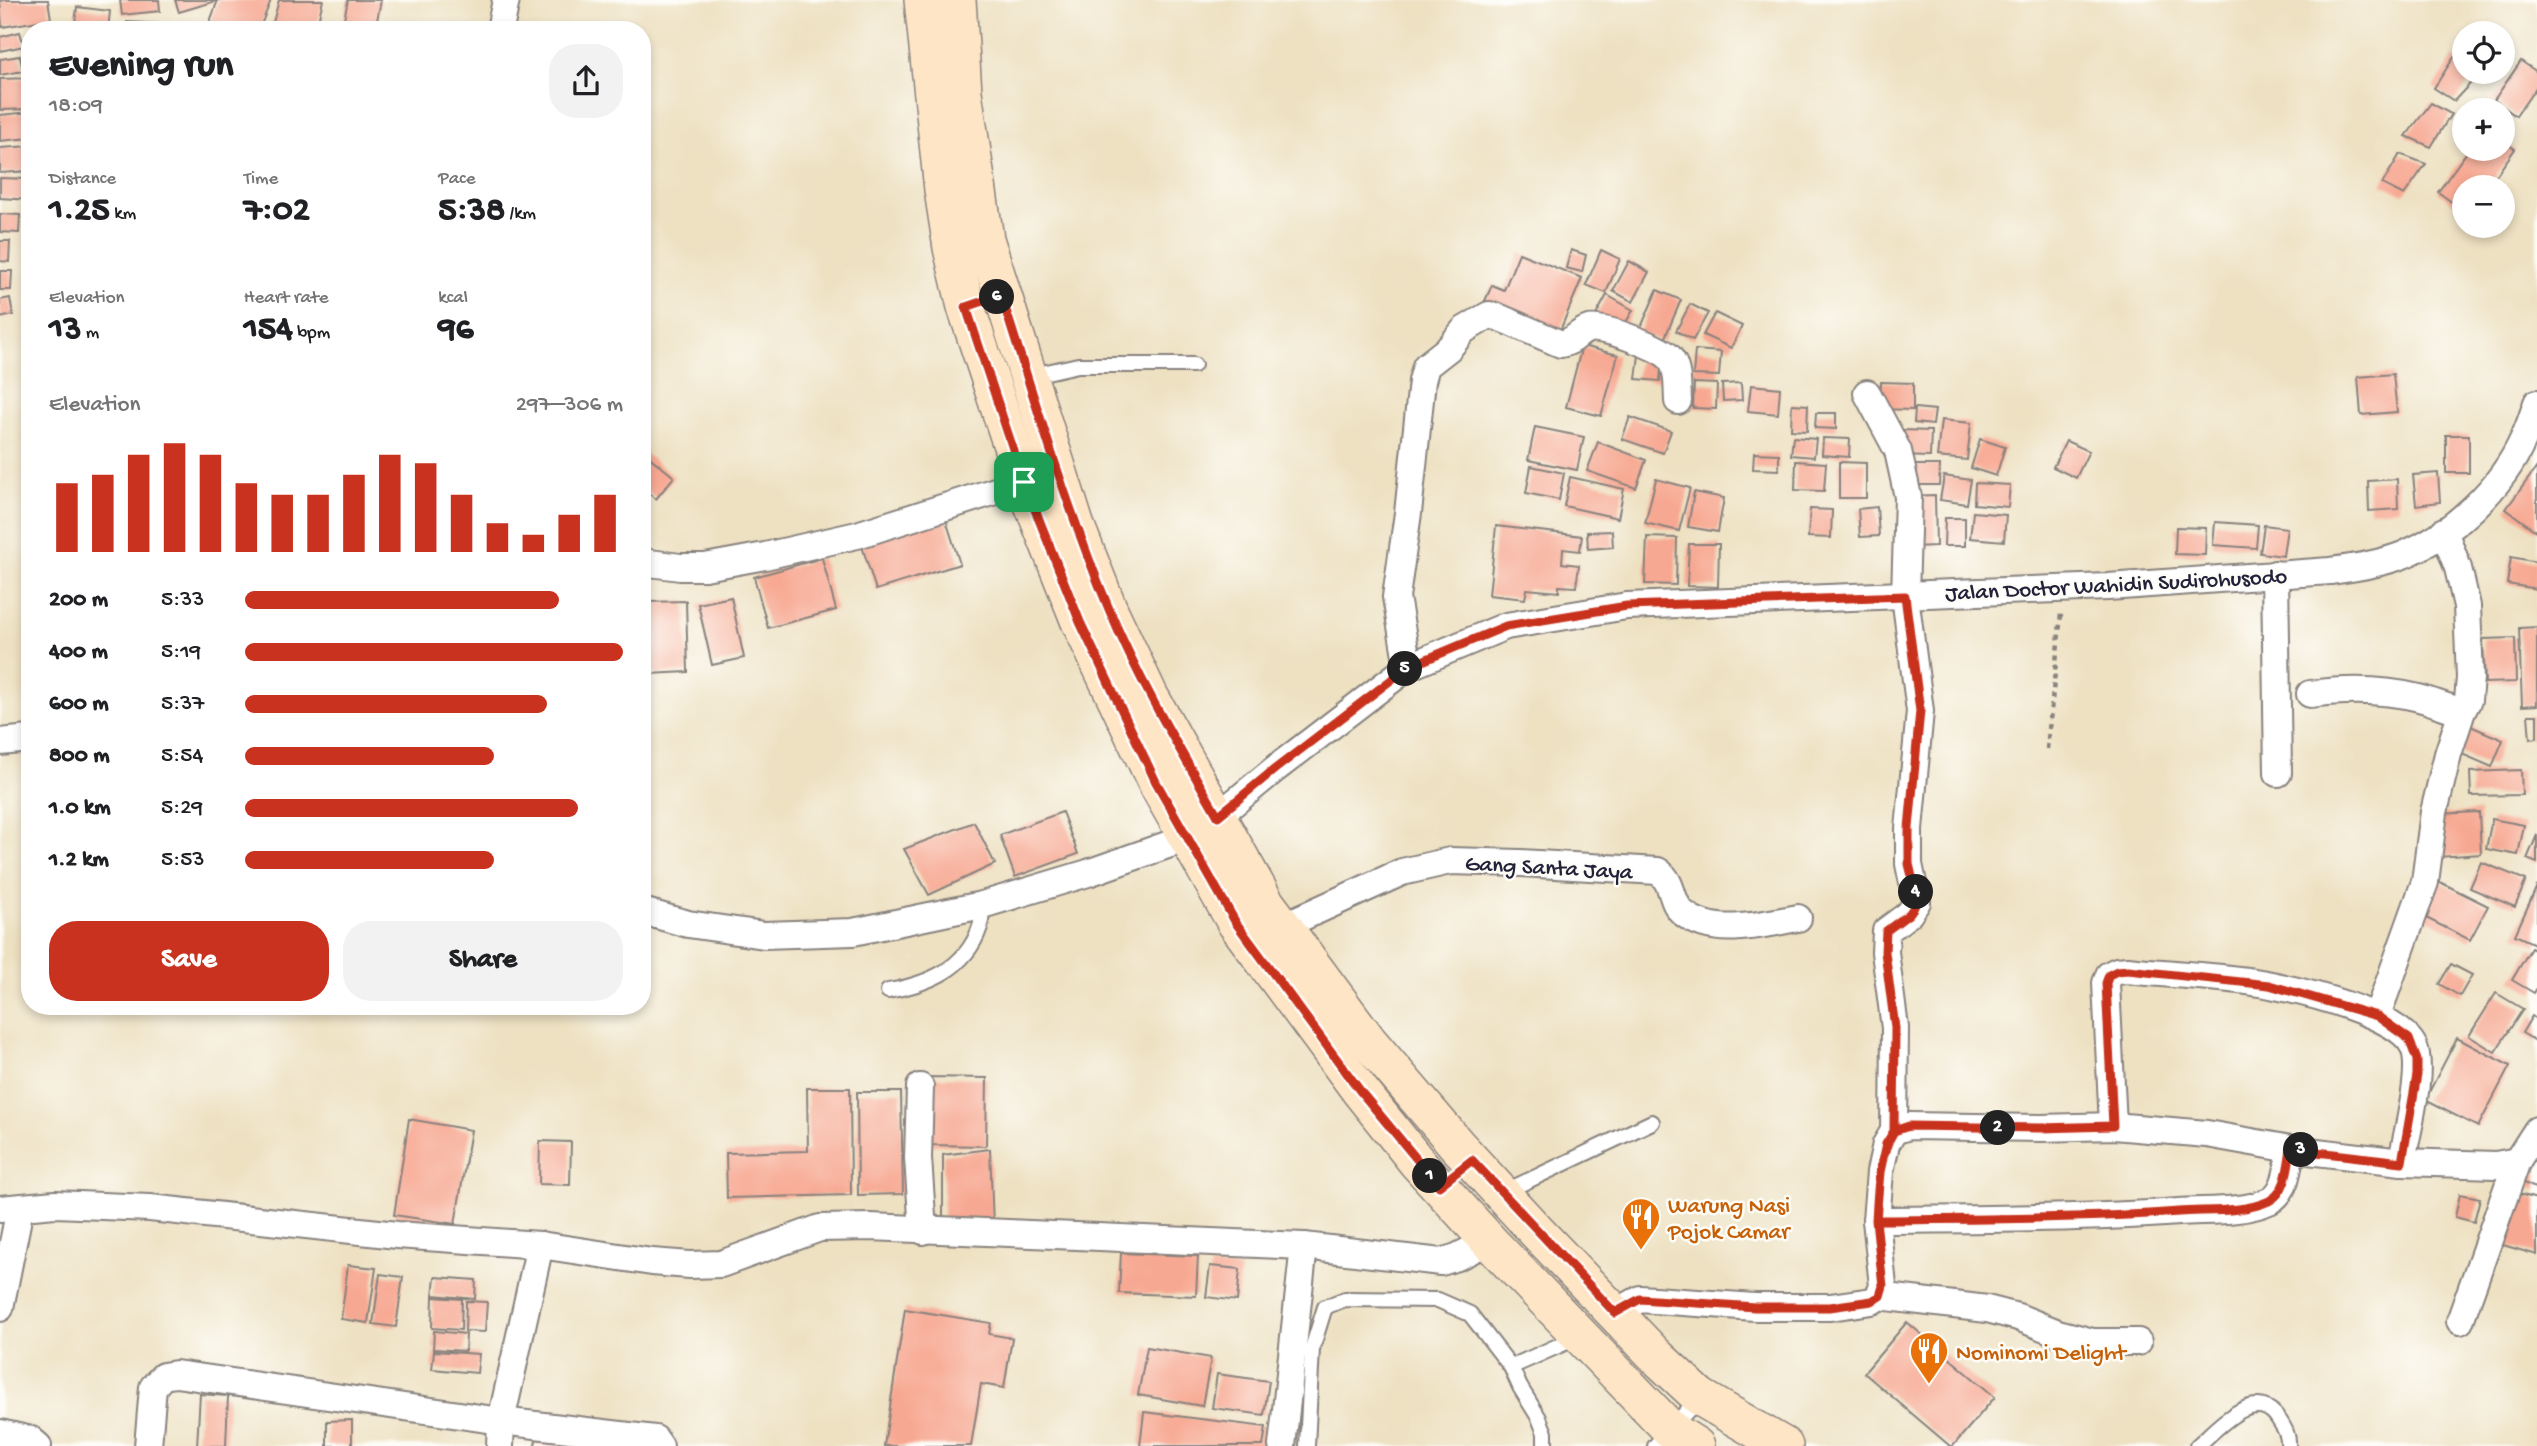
<!DOCTYPE html>
<html lang="en">
<head>
<meta charset="utf-8">
<style>
	:root { --surface:#fff; --page:#f2f2f2; --text:#202124; --muted:#757577; --accent:#c8321e }
	body { margin:0; font-family:"Gochi Hand",sans-serif; background:var(--page); color:var(--text); height:100vh; display:flex; flex-direction:column; font-size:26px; white-space:nowrap }
	* { box-sizing:border-box; margin:0 }
	p { font-size:23px; color:var(--muted) }
	.icon { flex:none; width:38px; height:38px; fill:none; stroke:currentColor; stroke-width:2; stroke-linecap:round; stroke-linejoin:round }
	.map { position:relative; flex:1; overflow:hidden }
	.panel { position:absolute; left:21px; top:21px; width:630px; height:994px; display:flex; flex-direction:column; background:var(--surface); border-radius:28px; box-shadow:0 4px 10px #0003 }
	.panel>* { flex:none }
	.buttons { position:absolute; left:2452px; top:21px; display:grid; gap:14px }
	.buttons a { display:grid; place-items:center; width:63px; height:63px; border-radius:50%; background:var(--surface); box-shadow:0 4px 10px #0003; font-size:35px }
	.pin { position:absolute; display:grid; place-items:center; width:60px; height:60px; color:#fff; margin:-30px; border-radius:14px; box-shadow:0 4px 10px #0006 }
	.km { position:absolute; width:35px; height:35px; margin:-18px; border-radius:50%; background:#222; color:#fff; font-size:19px; line-height:35px; text-align:center }
	.round { display:grid; place-items:center; flex:none; width:74px; height:74px; border-radius:28px; background:var(--page) }
	.head { display:flex; align-items:center; justify-content:space-between; height:119px; padding:0 28px }
	h1 { font-size:38px; font-weight:800; line-height:52px }
	.figures { display:grid; grid-template-columns:repeat(3,1fr); gap:10px; height:119px; padding:7px 28px }
	.figures div { display:grid; align-content:center }
	.figures b { font-size:35px; font-weight:800 }
	.figures small { font-size:19px; font-weight:400 }
	.figures p { font-size:19px }
	.chart { height:196px; padding:14px 28px }
	.chart p { display:flex; justify-content:space-between }
	.chart svg { width:100%; height:126px; margin-top:7px; stroke:var(--accent); stroke-width:6 }
	.primary-button { display:flex; gap:14px; margin-top:auto; padding:14px 28px }
	.primary-button a { flex:1; height:80px; border-radius:28px; background:var(--accent); color:#fff; font-size:28px; font-weight:800; line-height:80px; text-align:center }
	.primary-button a+a { background:var(--page); color:var(--text) }
	ul { padding:0 28px; list-style:none; font-size:23px }
	li { display:grid; grid-template-columns:112px 84px 1fr; align-items:center; height:52px }
	li i { height:18px; border-radius:9px; background:var(--accent) }
	.map>svg:first-child { display:block }
	.building { fill:#f7a892 }
	.lines { fill:none; stroke-linecap:round; stroke-linejoin:round }
	.lane-casing { stroke:#88827e; stroke-width:18 }
	.street-casing { stroke:#88827e; stroke-width:30 }
	.secondary-casing { stroke:#88827e; stroke-width:40 }
	.path { stroke:#88827e; stroke-width:4.5; stroke-dasharray:5 5; stroke-linecap:butt }
	.lane { stroke:#fff; stroke-width:14 }
	.street { stroke:#fff; stroke-width:26 }
	.secondary { stroke:#fee5c5; stroke-width:37 }
	.route-casing { stroke:#fff; stroke-width:14 }
	.route { stroke:#c8321e; stroke-width:9 }
	.labels { text-anchor:middle; stroke-width:5; stroke-linejoin:round; paint-order:stroke }
	.street-label { font-size:23px; fill:#22223b; stroke:#fdfcf7 }
	.food-label { font-size:23px; fill:#c56008; stroke:#fdfcf7; text-anchor:start }
</style>
</head>
<body>
<div class="map">
<svg width="2537" height="1446" viewBox="0 0 2537 1446">
	<rect width="100%" height="100%" fill="#fdfcf7"/>
	<filter id="ink" filterUnits="userSpaceOnUse"><feTurbulence type="fractalNoise" baseFrequency=".0143" numOctaves="2"/><feDisplacementMap in="SourceGraphic" scale="14" xChannelSelector="R" yChannelSelector="G"/><feConvolveMatrix kernelMatrix="1 2 1 2 8 2 1 2 1" color-interpolation-filters="sRGB"/></filter>
	<filter id="wash" filterUnits="userSpaceOnUse"><feTurbulence type="fractalNoise" baseFrequency=".00686" numOctaves="4" result="noise"/><feDisplacementMap in="SourceGraphic" scale="28" xChannelSelector="R" yChannelSelector="G"/><feGaussianBlur stdDeviation="1.57" result="paint"/><feColorMatrix in="noise" values="0 0 0 0 0 0 0 0 0 0 0 0 0 0 0 0 0 1.4 0 .05"/><feComposite in="paint" operator="in"/></filter>
	<g filter="url(#wash)">
		<rect width="100%" height="100%" fill="#eee1c2"/>
		<g id="blocks">
			<g class="building">
				<polygon points="5,0 48,0 51,19 2,27 0,1"/>
				<polygon points="120,0 159,0 160,11 122,15"/>
				<polygon points="175,0 216,0 216,1 179,12"/>
				<polygon points="218,0 271,0 259,30 216,30 208,27"/>
				<polygon points="279,0 323,0 316,30 271,30"/>
				<polygon points="348,0 381,0 376,26 344,19"/>
				<polygon points="77,7 110,11 108,30 74,30"/>
				<polygon points="127,22 181,25 181,30 126,30"/>
				<polygon points="20,32 24,46 0,51 0,37"/>
				<polygon points="20,56 23,71 0,75 0,59"/>
				<polygon points="2454,57 2464,62 2464,72 2481,72 2454,101 2434,88"/>
				<polygon points="2521,61 2537,72 2537,86 2516,116 2494,100"/>
				<polygon points="30,78 30,109 0,110 0,79"/>
				<polygon points="2431,103 2451,114 2431,147 2406,136"/>
				<polygon points="30,112 30,138 0,141 0,115"/>
				<polygon points="2502,141 2515,149 2488,187 2464,187 2464,211 2438,192 2469,149 2502,149"/>
				<polygon points="30,146 30,171 0,173 0,148"/>
				<polygon points="2400,154 2426,164 2404,195 2382,184"/>
				<polygon points="0,178 30,179 30,200 0,198"/>
				<polygon points="0,214 20,215 19,233 0,232"/>
				<polygon points="0,241 10,241 9,262 0,261"/>
				<polygon points="1571,250 1586,255 1582,272 1566,268"/>
				<polygon points="1601,250 1620,259 1606,293 1586,285"/>
				<polygon points="1519,253 1582,278 1559,333 1484,303 1492,285 1504,290"/>
				<polygon points="1629,261 1649,272 1633,302 1613,291"/>
				<polygon points="0,271 12,271 11,290 0,290"/>
				<polygon points="1657,290 1681,300 1663,342 1639,332"/>
				<polygon points="1607,295 1633,310 1621,331 1595,317"/>
				<polygon points="10,298 13,315 0,318 0,300"/>
				<polygon points="1690,304 1708,313 1693,340 1676,331"/>
				<polygon points="1715,313 1742,326 1731,348 1703,335"/>
				<polygon points="1582,346 1618,355 1601,416 1566,407"/>
				<polygon points="1695,350 1721,352 1719,376 1693,375"/>
				<polygon points="1639,355 1662,357 1660,381 1636,379"/>
				<polygon points="2393,374 2397,412 2361,415 2358,377"/>
				<polygon points="1881,382 1913,383 1913,410 1880,409"/>
				<polygon points="1694,383 1717,384 1716,409 1693,408"/>
				<polygon points="1741,383 1742,400 1723,401 1722,384"/>
				<polygon points="1751,385 1780,388 1778,414 1748,411"/>
				<polygon points="1792,404 1808,405 1807,431 1791,430"/>
				<polygon points="1915,408 1935,410 1933,425 1914,423"/>
				<polygon points="1816,413 1836,413 1836,429 1815,428"/>
				<polygon points="1630,417 1671,431 1663,453 1622,439"/>
				<polygon points="1941,420 1971,423 1967,460 1937,457"/>
				<polygon points="1535,427 1584,437 1577,470 1528,460"/>
				<polygon points="1902,430 1931,431 1930,457 1901,456"/>
				<rect x="2446" y="435" width="23" height="38"/>
				<polygon points="1793,437 1816,439 1814,457 1791,455"/>
				<polygon points="1823,438 1850,439 1849,457 1822,455"/>
				<polygon points="1980,439 2005,447 1996,476 1971,468"/>
				<polygon points="2066,441 2089,451 2076,478 2053,467"/>
				<polygon points="1598,442 1646,460 1636,488 1587,471"/>
				<polygon points="642,451 674,477 656,499 642,488"/>
				<polygon points="1754,453 1779,454 1779,470 1753,469"/>
				<polygon points="1796,461 1826,463 1824,491 1795,490"/>
				<polygon points="1839,462 1866,463 1866,498 1839,498"/>
				<polygon points="1906,465 1940,465 1939,485 1906,485"/>
				<polygon points="1531,466 1564,473 1559,500 1526,493"/>
				<polygon points="2537,467 2537,532 2506,509"/>
				<polygon points="2438,473 2440,502 2416,505 2413,475"/>
				<polygon points="1944,476 1971,480 1967,504 1940,500"/>
				<polygon points="1570,477 1624,489 1618,518 1564,506"/>
				<polygon points="1656,479 1690,488 1679,531 1645,523"/>
				<polygon points="2397,479 2398,509 2369,511 2368,481"/>
				<polygon points="1975,483 2010,485 2008,507 1974,504"/>
				<polygon points="1694,492 1724,498 1718,532 1688,527"/>
				<polygon points="1935,495 1936,546 1911,547 1910,496"/>
				<polygon points="1877,507 1879,536 1860,537 1858,509"/>
				<polygon points="1810,509 1832,510 1831,538 1808,537"/>
				<polygon points="1973,512 2006,515 2004,541 1970,538"/>
				<polygon points="945,517 960,564 876,590 861,543"/>
				<polygon points="1945,518 1965,518 1965,546 1944,546"/>
				<polygon points="2215,522 2258,525 2256,548 2213,545"/>
				<polygon points="2264,525 2287,528 2283,556 2260,553"/>
				<polygon points="1496,526 1582,536 1580,551 1563,549 1562,563 1579,565 1576,587 1559,586 1559,592 1527,589 1525,599 1489,595"/>
				<polygon points="2176,527 2206,528 2205,555 2175,554"/>
				<polygon points="1612,531 1613,547 1588,549 1587,532"/>
				<polygon points="1647,537 1677,538 1676,585 1645,584"/>
				<polygon points="1689,544 1719,544 1718,587 1687,586"/>
				<polygon points="2511,557 2537,562 2537,589 2507,584"/>
				<polygon points="822,558 836,610 768,628 754,577"/>
				<polygon points="731,597 744,658 712,665 698,604"/>
				<polygon points="686,601 688,672 649,674 647,602"/>
				<polygon points="2537,627 2537,705 2522,706 2519,628"/>
				<polygon points="2515,638 2516,682 2485,683 2483,639"/>
				<polygon points="2528,715 2537,715 2537,738 2530,739"/>
				<polygon points="2466,724 2503,740 2492,767 2455,751"/>
				<polygon points="2521,770 2522,795 2471,796 2470,772"/>
				<polygon points="1062,812 1078,854 1015,877 1000,835"/>
				<polygon points="2479,812 2481,854 2438,857 2436,814"/>
				<polygon points="2492,819 2524,825 2518,855 2486,849"/>
				<polygon points="974,822 995,864 929,895 904,849"/>
				<polygon points="2537,835 2537,863 2527,859"/>
				<polygon points="2481,862 2526,880 2515,907 2470,888"/>
				<polygon points="2438,881 2488,906 2470,940 2420,915"/>
				<polygon points="2537,886 2537,945 2515,935"/>
				<polygon points="2531,948 2537,951 2537,988 2534,993 2512,980"/>
				<polygon points="2451,964 2472,975 2460,996 2439,984"/>
				<polygon points="2496,993 2523,1009 2495,1052 2469,1036"/>
				<polygon points="2532,1016 2537,1020 2536,1041 2522,1033"/>
				<polygon points="2457,1038 2510,1066 2478,1127 2425,1100"/>
				<polygon points="927,1077 987,1078 986,1146 929,1145"/>
				<polygon points="807,1088 850,1088 851,1195 727,1198 726,1153 808,1151"/>
				<polygon points="857,1092 901,1092 903,1194 858,1195"/>
				<polygon points="409,1119 471,1130 455,1224 394,1215"/>
				<polygon points="540,1141 571,1142 570,1185 539,1184"/>
				<polygon points="2537,1144 2537,1189 2520,1181"/>
				<polygon points="990,1149 993,1226 943,1228 943,1155"/>
				<polygon points="2460,1194 2480,1198 2474,1222 2455,1217"/>
				<polygon points="2519,1194 2537,1199 2537,1255 2503,1245"/>
				<polygon points="1121,1253 1198,1256 1196,1296 1119,1293"/>
				<polygon points="348,1265 376,1268 368,1323 341,1319"/>
				<polygon points="1210,1266 1240,1269 1237,1301 1206,1297"/>
				<polygon points="380,1274 403,1277 396,1327 373,1324"/>
				<polygon points="435,1277 476,1280 475,1299 433,1295"/>
				<polygon points="433,1297 462,1299 461,1330 432,1328"/>
				<polygon points="466,1301 487,1302 485,1332 465,1331"/>
				<polygon points="905,1309 991,1323 989,1334 1012,1338 1004,1388 981,1384 971,1446 884,1446"/>
				<polygon points="1907,1322 1995,1397 1953,1446 1950,1446 1864,1373"/>
				<polygon points="434,1331 466,1334 465,1351 433,1349"/>
				<polygon points="1147,1347 1211,1358 1202,1406 1138,1395"/>
				<polygon points="434,1351 479,1354 477,1373 432,1369"/>
				<polygon points="1217,1374 1269,1381 1264,1415 1212,1408"/>
				<polygon points="200,1394 228,1396 226,1446 197,1446"/>
				<polygon points="1144,1412 1266,1427 1263,1446 1140,1446"/>
				<polygon points="352,1420 352,1446 327,1446 327,1421"/>
				<polygon points="536,1439 589,1444 589,1446 535,1446"/>
			</g>
		</g>
	</g>
	<g filter="url(#ink)">
		<use href="#blocks" fill-opacity="0" stroke="#88827e" stroke-width="2"/>
		<g class="lines">
			<g class="lane-casing">
				<g id="lane">
					<polyline points="1029,376 1078,365 1194,365"/>
					<path d="M888 991C928 984 966 969 980 927 982 921 981 912 982 905"/>
					<polyline points="1502,1193 1652,1122"/>
					<polyline points="1511,1367 1580,1336"/>
					<polyline points="1307,1446 1312,1349 1325,1307 1345,1299 1438,1300 1470,1314 1511,1367 1520,1387 1539,1418 1545,1433 1545,1446"/>
					<polyline points="1655,1446 1699,1398"/>
					<path d="M2197 1446C2217 1429 2256 1383 2279 1420 2285 1429 2289 1436 2288 1446"/>
				</g>
			</g>
			<g class="street-casing">
				<g id="street">
					<polyline points="500,30 506,0"/>
					<polyline points="1867,393 1898,451 1908,497 1905,596 1920,711 1909,829 1909,864 1917,902 1909,914 1886,931 1885,952 1895,1028 1894,1131"/>
					<polyline points="642,562 680,567 705,567 765,556 857,535 1024,482"/>
					<polyline points="2275,574 2278,773"/>
					<path d="M1408 667 1396 597 1408 513 1422 381 1426 366 1449 348 1464 330 1489 315 1498 317 1561 344C1573 343 1578 332 1589 329 1601 325 1663 348 1670 358 1679 370 1677 387 1678 401"/>
					<path d="M2310 694C2347 689 2383 689 2419 698 2434 702 2447 708 2462 711L2468 700 2470 678 2467 606 2458 568 2444 531"/>
					<polyline points="0,742 30,739"/>
					<path d="M1218 816 1275 769 1408 667 1506 626 1627 606 2108 587 2330 571C2354 568 2380 564 2403 555 2453 534 2502 488 2524 438 2529 427 2533 415 2537 403"/>
					<polyline points="642,911 688,924 764,935 853,932 982,905 1088,873 1187,838"/>
					<path d="M1283 926 1402 872 1450 861 1521 863 1658 871C1674 882 1670 901 1682 912 1713 939 1763 924 1798 918"/>
					<polyline points="2377,1016 2425,882 2434,812 2448,754 2462,711"/>
					<polyline points="920,1087 918,1158 923,1231"/>
					<path d="M2113 1126 2106 983 2109 975 2117 971 2128 970C2173 975 2227 976 2271 985 2305 992 2399 1014 2414 1047 2424 1071 2406 1135 2402 1162"/>
					<polyline points="0,1209 55,1204 150,1208 397,1235 540,1245 652,1262 690,1265 721,1264 820,1228 870,1227 1304,1246 1441,1262 1457,1257 1489,1241"/>
					<path d="M1876 1220C1977 1219 2078 1219 2179 1212 2207 1210 2243 1213 2269 1201 2287 1192 2288 1166 2291 1149"/>
					<polyline points="1879,1296 1987,1309 2018,1317 2058,1333 2093,1342 2138,1342"/>
					<polyline points="0,1308 20,1208"/>
					<polyline points="1615,1313 1640,1299 1755,1307 1830,1307 1872,1301 1879,1296 1883,1286 1876,1220 1880,1172 1886,1144 1894,1131 1909,1126 2041,1128 2113,1126 2207,1134 2291,1149 2402,1162 2496,1165 2517,1161 2537,1130"/>
					<polyline points="2460,1321 2517,1161"/>
					<polyline points="0,1433 31,1440 38,1446"/>
					<polyline points="148,1446 153,1387 163,1376 176,1374 501,1421 655,1439 660,1446"/>
					<polyline points="500,1446 501,1421 540,1245"/>
					<polyline points="1282,1446 1304,1246"/>
				</g>
			</g>
			<g class="secondary-casing">
				<g id="secondary">
					<polyline points="923,0 943,190 952,248 966,307 1024,482 1080,622 1156,782 1236,923 1361,1092 1417,1162 1489,1241 1671,1430 1696,1446"/>
					<polyline points="957,0 963,92 985,239 1075,524 1109,610 1149,695 1265,902 1369,1042 1456,1144 1536,1231 1657,1357 1700,1397 1784,1446"/>
				</g>
			</g>
			<polyline class="path" points="2047,749 2061,614"/>
			<use href="#lane" class="lane"/>
			<use href="#street" class="street"/>
			<use href="#secondary" class="secondary"/>
		</g>
	</g>
	<g class="lines" filter="url(#ink)">
		<g class="route-casing">
			<path id="route" d="M1024 482 1080 622 1156 782 1236 923 1361 1092 1439 1186 1472 1160 1615 1313 1640 1299 1755 1307H1830L1872 1301 1880 1296 1883 1286 1876 1220 1880 1172 1886 1144 1894 1131 1909 1126 2041 1128 2113 1126 2106 983 2109 975 2117 971 2128 970 2269 985 2377 1016 2409 1039 2417 1060V1075L2402 1162 2291 1149C2288 1166 2287 1192 2269 1201 2243 1213 2207 1210 2179 1212 2078 1219 1977 1219 1876 1220 1878 1190 1878 1156 1894 1131L1895 1028 1885 952 1886 931 1909 914 1914 907 1917 897 1909 864V828L1920 711 1905 596 1627 606 1506 626 1408 667 1275 769 1218 816C1179 748 1139 681 1109 609 1066 507 1035 400 1001 295L966 307 1024 482"/>
		</g>
		<use href="#route" class="route"/>
	</g>
	<defs>
		<g id="restaurant-pin" transform="scale(2.0125)"><path d="M0 17L-7.5 6A9.5 9.5 0 1 1 7.5 6Z" fill="#e8710a" stroke="#fdfcf7"/><path d="M-5-6h1v4h1v-4h1v4h1v-4h1v5L-1.5 .5V6h-2V.5L-5-1ZM5-6V6H3V1.5H1.5Q1.5-4 5-6Z" fill="#fff"/></g>
	</defs>
	<g fill-rule="evenodd">
		<use href="#restaurant-pin" x="1641" y="1217"/>
		<use href="#restaurant-pin" x="1929" y="1351"/>
	</g>
	<g class="labels">
		<g class="street-label">
			<text transform="translate(2116 583) rotate(-3)" y="8">Jalan Doctor Wahidin Sudirohusodo</text>
			<text transform="translate(1549 866) rotate(3)" y="8">Gang Santa Jaya</text>
		</g>
		<g class="food-label">
			<text x="1668" y="1212">Warung Nasi<tspan x="1668" dy="26">Pojok Camar</tspan></text>
			<text x="1956" y="1359">Nominomi Delight</text>
		</g>
	</g>
</svg>
<div class="buttons">
<a><svg class="icon" aria-label="locate" viewBox="0 0 24 24"><circle cx="12" cy="12" r="6"/><path d="M12 2v4M12 18v4M2 12h4M18 12h4"/></svg></a>
<a>+</a>
<a>−</a>
</div>
<div class="pin" style="left:1024px;top:482px;background:#1e9e55"><svg class="icon" aria-label="arrive" viewBox="0 0 24 24"><path d="M6 21V4h12l-3 4 3 4H6"/></svg></div>
<b class="km" style="left:1430px;top:1176px">1</b>
<b class="km" style="left:1998px;top:1128px">2</b>
<b class="km" style="left:2301px;top:1150px">3</b>
<b class="km" style="left:1916px;top:892px">4</b>
<b class="km" style="left:1405px;top:669px">5</b>
<b class="km" style="left:997px;top:297px">6</b>
<section class="panel">
<div class="head"><div><h1>Evening run</h1><p>18:09</p></div><a class="round"><svg class="icon" aria-label="share" viewBox="0 0 24 24"><path d="M12 15V3M7 8l5-5 5 5M5 13v7h14v-7"/></svg></a></div>
<div class="figures">
<div><p>Distance</p><b>1.25<small> km</small></b></div>
<div><p>Time</p><b>7:02</b></div>
<div><p>Pace</p><b>5:38<small> /km</small></b></div>
</div>
<div class="figures">
<div><p>Elevation</p><b>13<small> m</small></b></div>
<div><p>Heart rate</p><b>154<small> bpm</small></b></div>
<div><p>kcal</p><b>96</b></div>
</div>
<div class="chart"><p><span>Elevation</span>297–306 m</p>
<svg viewBox="0 0 160 44" preserveAspectRatio="none"><path d="M5 44V20M15 44V17M25 44V10M35 44V6M45 44V10M55 44V20M65 44V24M75 44V24M85 44V17M95 44V10M105 44V13M115 44V24M125 44V34M135 44V38M145 44V31M155 44V24"/></svg>
</div>
<ul>
<li><b>200 m</b>5:33<i style="width:83%"></i></li>
<li><b>400 m</b>5:19<i style="width:100%"></i></li>
<li><b>600 m</b>5:37<i style="width:80%"></i></li>
<li><b>800 m</b>5:54<i style="width:66%"></i></li>
<li><b>1.0 km</b>5:29<i style="width:88%"></i></li>
<li><b>1.2 km</b>5:53<i style="width:66%"></i></li>
</ul>
<div class="primary-button"><a>Save</a><a>Share</a></div>
</section>
</div>
</body>
</html>
